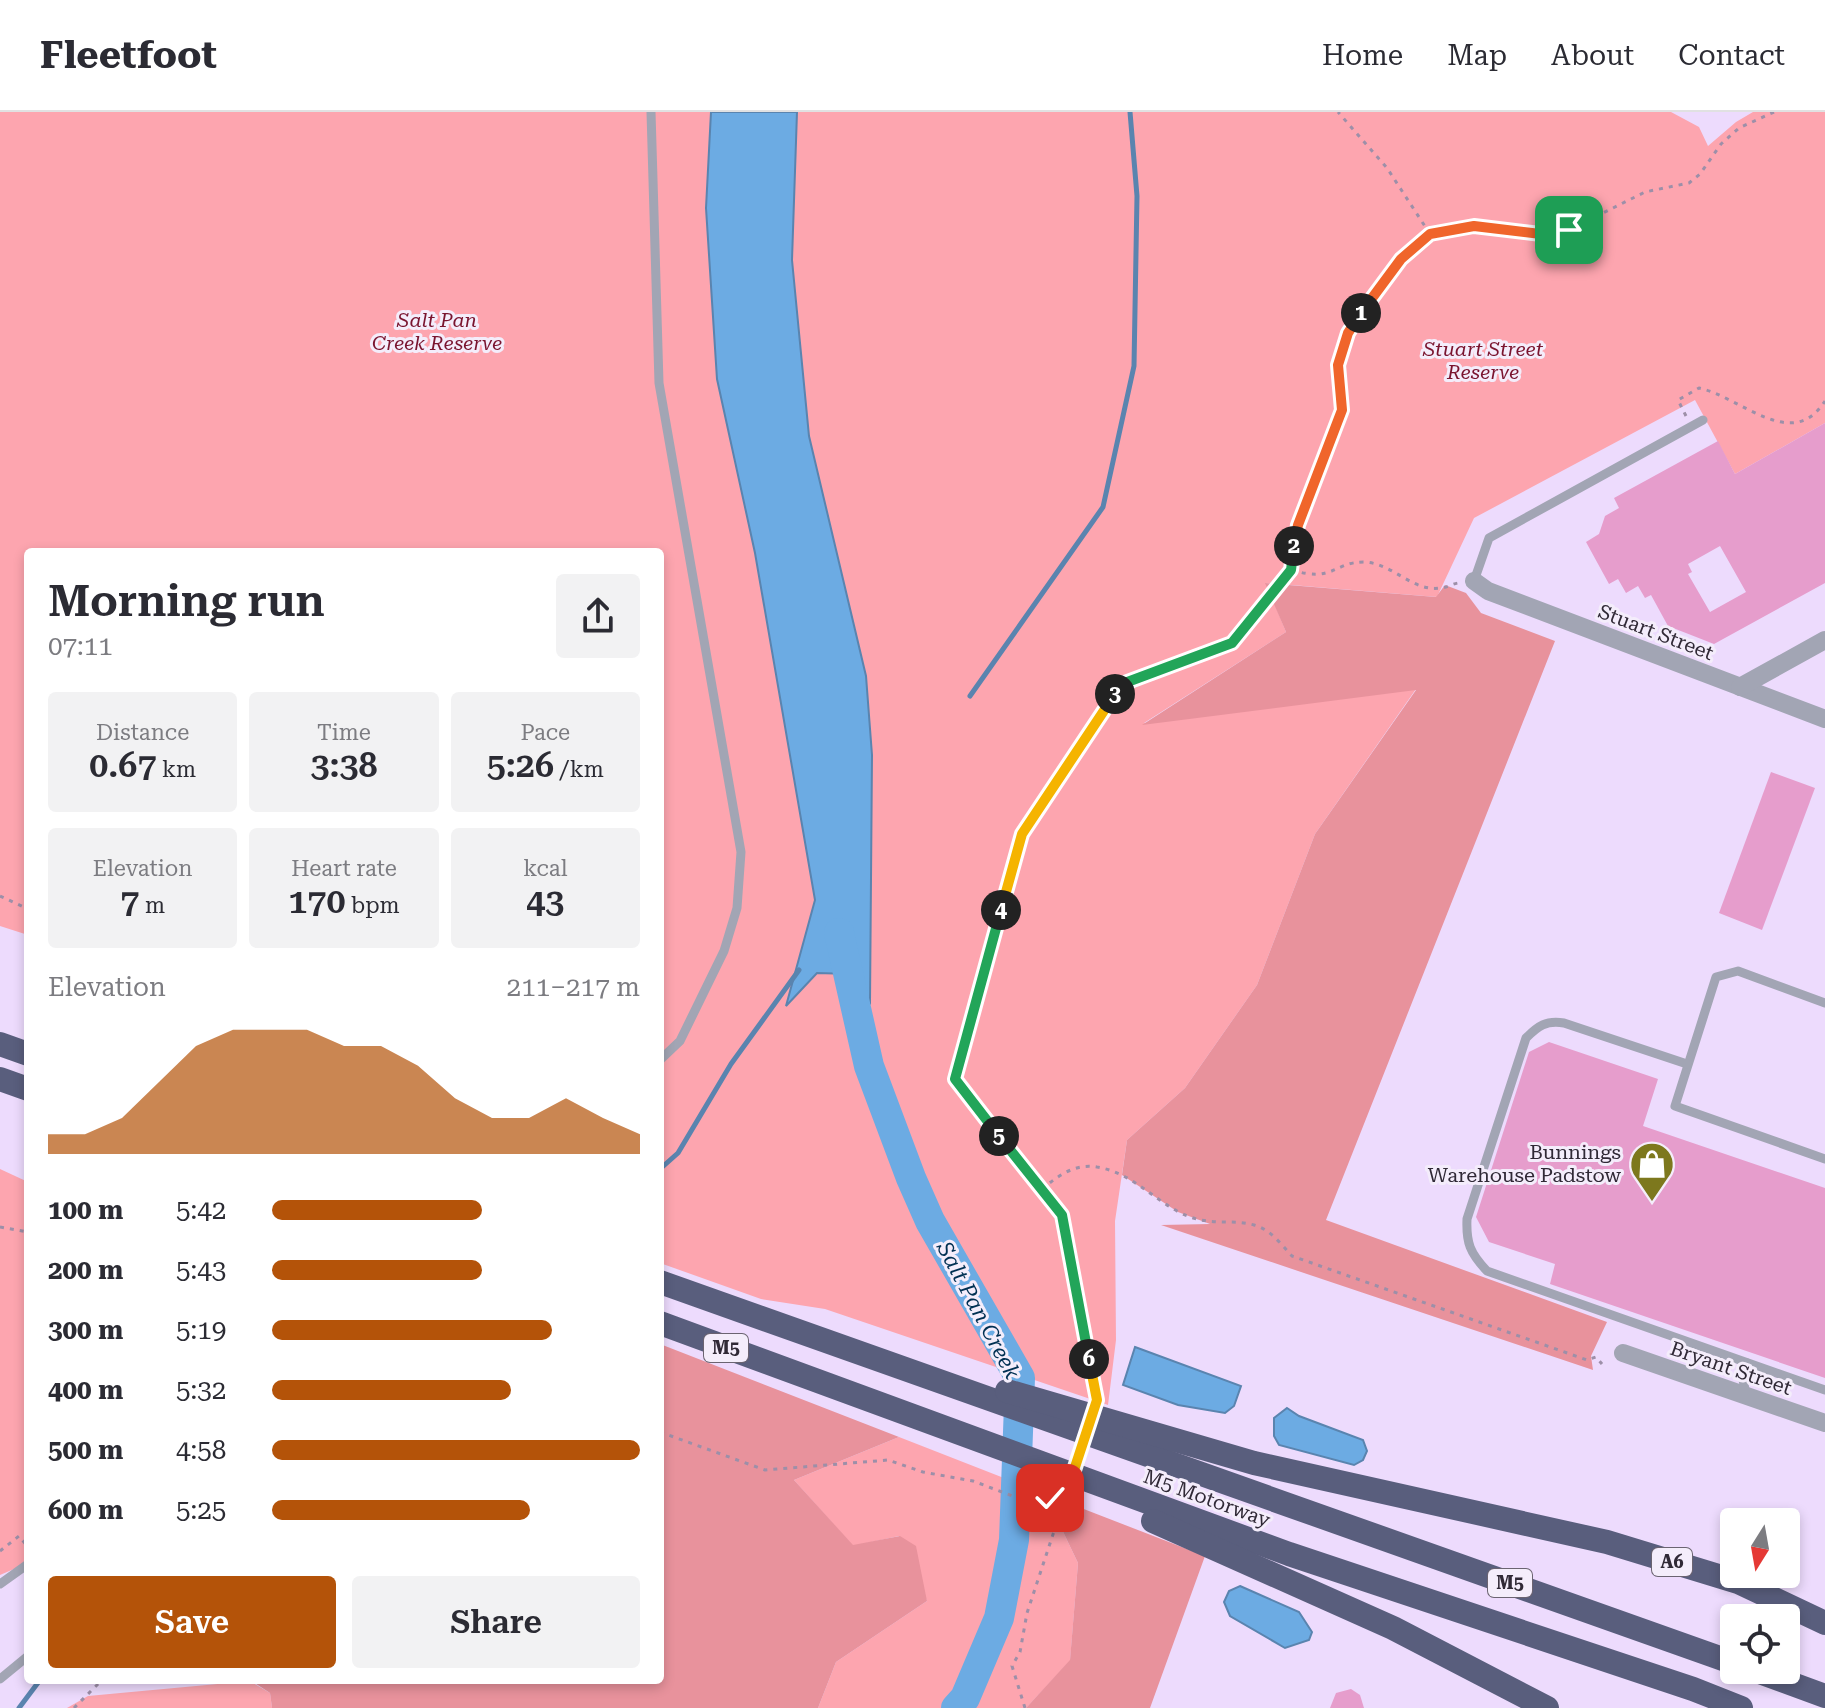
<!DOCTYPE html>
<html lang="en">
<head>
<meta charset="utf-8">
<style>
	:root { --surface:#fff; --page:#f2f2f3; --text:#2b2b33; --muted:#7c7c81; --line:#e1e1e2; --accent:#b45309 }
	body { margin:0; font-family:"Roboto Serif",serif; background:var(--page); color:var(--text); height:100vh; display:flex; flex-direction:column; font-size:30px; white-space:nowrap }
	* { box-sizing:border-box; margin:0 }
	p { font-size:26px; color:var(--muted) }
	.icon { flex:none; width:44px; height:44px; fill:none; stroke:currentColor; stroke-width:2; stroke-linecap:round; stroke-linejoin:round }
	.map { position:relative; flex:1; overflow:hidden }
	.panel { position:absolute; left:24px; top:436px; width:640px; height:1136px; display:flex; flex-direction:column; background:var(--surface); border-radius:8px; box-shadow:0 4px 12px #0003 }
	.panel>* { flex:none }
	.needle { width:52px; rotate:191deg }
	.buttons { position:absolute; left:1720px; top:1396px; display:grid; gap:16px }
	.buttons a { display:grid; place-items:center; width:80px; height:80px; border-radius:8px; background:var(--surface); box-shadow:0 4px 12px #0003; font-size:40px }
	.pin { position:absolute; display:grid; place-items:center; width:68px; height:68px; color:#fff; margin:-34px; border-radius:16px; box-shadow:0 4px 12px #0006 }
	.km { position:absolute; width:40px; height:40px; margin:-20px; border-radius:50%; background:#222; color:#fff; font-size:22px; line-height:40px; text-align:center }
	.round { display:grid; place-items:center; flex:none; width:84px; height:84px; border-radius:8px; background:var(--page) }
	.overview { display:flex; align-items:center; justify-content:space-between; height:136px; padding:0 24px }
	h1 { font-size:44px; font-weight:600; line-height:60px }
	.stats { display:grid; grid-template-columns:repeat(3,1fr); gap:12px; height:136px; padding:8px 24px }
	.stats div { display:grid; align-content:center; border-radius:8px; background:var(--page); text-align:center }
	.stats b { font-size:34px; font-weight:600 }
	.stats small { font-size:22px; font-weight:400 }
	.stats p { font-size:22px }
	.chart { height:224px; padding:16px 24px }
	.chart p { display:flex; justify-content:space-between }
	.chart svg { width:100%; height:144px; margin-top:8px; fill:var(--accent); opacity:.7 }
	.button { display:flex; gap:16px; margin-top:auto; padding:16px 24px }
	.button a { flex:1; height:92px; border-radius:8px; background:var(--accent); color:#fff; font-size:32px; font-weight:600; line-height:92px; text-align:center }
	.button a+a { background:var(--page); color:var(--text) }
	ul { padding:0 24px; list-style:none; font-size:26px }
	li { display:grid; grid-template-columns:128px 96px 1fr; align-items:center; height:60px }
	li i { height:20px; border-radius:10px; background:var(--accent) }
	header { display:flex; align-items:center; gap:48px; box-sizing:border-box; height:112px; padding:0 40px; background:var(--surface); border-bottom:2px solid var(--line) }
	header strong { font-size:38px }
	nav { display:flex; gap:44px; margin-inline-start:auto; font-size:28px }
	.map>svg:first-child { display:block }
	.green { fill:#fda5af }
	.forest { fill:#e8929c }
	.water { fill:#6cabe3; stroke:#5a84af; stroke-width:2 }
	.lines { fill:none; stroke-linecap:round; stroke-linejoin:round }
	.stream { stroke:#5a84af; stroke-width:5 }
	.river { stroke:#6cabe3; stroke-width:30 }
	.building { fill:#e69dcc; fill-rule:evenodd }
	.path { stroke:#9d8fa8; stroke-width:3; stroke-dasharray:4 6; stroke-linecap:butt }
	.service { stroke:#a2a5b4; stroke-width:9 }
	.minor { stroke:#a2a5b4; stroke-width:18 }
	.motorway { stroke:#595e7d; stroke-width:24 }
	.split-1-casing { stroke:#fff; stroke-width:16 }
	.split-2-casing { stroke:#fff; stroke-width:16 }
	.split-3-casing { stroke:#fff; stroke-width:16 }
	.split-4-casing { stroke:#fff; stroke-width:16 }
	.split-5-casing { stroke:#fff; stroke-width:16 }
	.split-6-casing { stroke:#fff; stroke-width:16 }
	.split-7-casing { stroke:#fff; stroke-width:16 }
	.split-1 { stroke:#f0652b; stroke-width:10 }
	.split-2 { stroke:#f0652b; stroke-width:10 }
	.split-3 { stroke:#22a559; stroke-width:10 }
	.split-4 { stroke:#f5b400; stroke-width:10 }
	.split-5 { stroke:#22a559; stroke-width:10 }
	.split-6 { stroke:#22a559; stroke-width:10 }
	.split-7 { stroke:#f5b400; stroke-width:10 }
	.labels { text-anchor:middle; stroke-width:6; stroke-linejoin:round; paint-order:stroke }
	.shield { fill:#f4edfb; stroke:#6b6471; stroke-width:2 }
	.shield-label { font-size:18px; font-weight:bold; fill:#302936 }
	.park-label { font-size:20px; font-style:italic; fill:#7a142f; stroke:#f4edfb }
	.street-label { font-size:20px; fill:#302936; stroke:#f4edfb }
	.poi-label { font-size:20px; fill:#302936; stroke:#f4edfb; text-anchor:end }
	.water-label { font-size:22px; font-style:italic; fill:#003053; stroke:#f4edfb }
</style>
</head>
<body>
<header>
<strong>Fleetfoot</strong>
<nav><a>Home</a><a>Map</a><a>About</a><a>Contact</a></nav>
</header>
<div class="map">
<svg width="1825" height="1596" viewBox="0 0 1825 1596">
	<rect width="100%" height="100%" fill="#eddbfd"/>
	<g class="green">
		<polygon points="0,0 711,0 706,96 717,267 755,440 815,788 788,892 816,861 851,862 870,888 872,643 866,564 809,324 792,148 797,0 1671,0 1699,15 1708,34 1736,10 1753,0 1825,0 1825,311 1735,362 1695,288 1474,406 1437,485 1266,471 1286,520 1144,611 1416,577 1315,722 1257,873 1185,976 1127,1028 1115,1109 1116,1228 1108,1293 825,1197 761,1187 660,1151 660,440 28,440 28,823 0,814"/>
		<polygon points="0,1057 28,1070 28,1451 0,1463"/>
		<polygon points="899,1325 1045,1382 1078,1451 1070,1549 1026,1596 818,1596 836,1550 927,1489 899,1424 853,1434 794,1368"/>
		<polygon points="250,1569 270,1581 272,1596 67,1596 88,1584"/>
	</g>
	<g class="forest">
		<polygon points="1265,471 1436,485 1445,473 1466,481 1481,501 1555,529 1326,1108 1607,1210 1591,1244 1593,1258 1161,1113 1210,1112 1178,1100 1122,1063 1127,1028 1185,976 1257,873 1315,722 1416,578 1142,613 1286,520"/>
		<polygon points="660,1232 899,1325 794,1368 853,1433 900,1424 916,1434 927,1489 836,1550 818,1596 272,1596 270,1581 250,1568 660,1568"/>
		<polygon points="1045,1382 1205,1444 1150,1596 1026,1596 1070,1548 1078,1451"/>
	</g>
	<g class="water">
		<polygon points="711,0 797,0 792,148 809,324 866,564 872,643 870,890 851,862 817,861 786,894 815,788 755,441 717,267 706,96"/>
		<polygon points="1135,1235 1241,1274 1234,1294 1225,1301 1178,1293 1123,1273"/>
		<polygon points="1287,1296 1299,1304 1363,1328 1367,1339 1363,1348 1354,1353 1279,1333 1274,1324 1274,1306"/>
		<polygon points="1240,1474 1299,1500 1312,1520 1309,1528 1285,1536 1230,1504 1224,1490 1229,1479"/>
	</g>
	<g class="lines">
		<g class="stream">
			<polyline points="970,584 1103,395 1134,254 1137,84 1130,0"/>
			<polyline points="660,1057 678,1041 731,952 799,858"/>
			<polyline points="19,1596 40,1568"/>
		</g>
		<polyline class="river" points="839,821 869,954 911,1066 930,1109 1020,1266 1014,1428 999,1506 965,1586 956,1596"/>
	</g>
	<g class="building">
		<path d="M1825 311V471L1714 532 1668 514 1651 483 1645 486 1638 474 1626 481 1618 467 1609 472 1586 430 1599 422 1605 404 1619 396 1614 386 1718 329 1735 362ZM1720 434 1746 480 1710 500 1688 462 1692 460 1688 452Z"/>
		<polygon points="1771,660 1815,676 1762,818 1719,801"/>
		<polygon points="1549,930 1658,967 1643,1014 1825,1076 1825,1266 1550,1172 1555,1152 1489,1130 1476,1105 1529,940"/>
		<polygon points="1351,1577 1360,1583 1364,1596 1330,1596 1336,1581"/>
	</g>
	<g class="lines">
		<g class="path">
			<polyline points="1431,122 1474,114 1557,124 1645,80 1689,71 1700,62 1721,32 1739,16 1774,0"/>
			<path d="M1686 304 1678 288 1699 276C1741 285 1792 341 1825 289"/>
			<path d="M1292 458C1334 471 1333 450 1364 450 1393 451 1412 480 1440 476 1446 476 1452 472 1458 471"/>
			<polyline points="0,784 28,797"/>
			<path d="M1042 1077C1058 1064 1075 1051 1097 1055 1129 1060 1150 1084 1177 1099 1207 1116 1228 1106 1254 1113 1270 1117 1281 1132 1292 1144L1587 1248 1596 1245 1602 1252"/>
			<polyline points="0,1115 28,1120"/>
			<polyline points="1097,1284 1062,1103 955,967 1022,722 1122,572 1232,531 1291,458 1298,413 1342,298 1338,253 1348,221 1401,147 1430,122 1387,56 1338,0"/>
			<polyline points="660,1320 765,1358 888,1348 923,1360 973,1369 1047,1397 1050,1386 1054,1386 1057,1389 1054,1398 1060,1401"/>
			<polyline points="0,1439 19,1424 28,1435"/>
			<polyline points="74,1596 99,1571 115,1568"/>
			<polyline points="1025,1596 1012,1554 1020,1540 1027,1501 1066,1383"/>
		</g>
		<g class="service">
			<polyline points="651,0 659,271 741,740 737,796 724,839 680,929 660,948"/>
			<polyline points="1474,469 1489,426 1703,308"/>
			<polyline points="1825,891 1738,859 1716,865 1675,994 1825,1047"/>
			<path d="M1687 952 1564 911C1546 908 1538 914 1526 926L1467 1107C1466 1131 1470 1141 1487 1159L1825 1278"/>
			<polyline points="1746,1282 1742,1263 1747,1251"/>
			<polyline points="0,1472 28,1452"/>
			<polyline points="0,1567 28,1544"/>
		</g>
		<g class="minor">
			<polyline points="1474,469 1488,479 1825,607"/>
			<polyline points="1740,575 1825,528"/>
			<polyline points="1623,1241 1825,1311"/>
		</g>
		<g class="motorway">
			<polyline points="0,932 28,942"/>
			<polyline points="0,967 28,977"/>
			<polyline points="660,1170 1734,1551"/>
			<polyline points="660,1211 1289,1442 1693,1577 1741,1596"/>
			<polyline points="1007,1279 1254,1351 1607,1430 1738,1470 1825,1511"/>
			<polyline points="1153,1409 1393,1516 1547,1596"/>
			<polyline points="1754,1558 1825,1584"/>
		</g>
	</g>
	<g class="lines">
		<g class="split-1-casing">
			<polyline id="split-1" points="1361,201 1401,147 1430,122 1474,114 1557,124 1569,118"/>
		</g>
		<g class="split-2-casing">
			<polyline id="split-2" points="1294,434 1298,413 1342,298 1338,253 1348,221 1361,201"/>
		</g>
		<g class="split-3-casing">
			<polyline id="split-3" points="1115,582 1122,572 1232,531 1291,458 1294,434"/>
		</g>
		<g class="split-4-casing">
			<polyline id="split-4" points="1001,798 1022,722 1115,582"/>
		</g>
		<g class="split-5-casing">
			<polyline id="split-5" points="999,1024 955,967 1001,798"/>
		</g>
		<g class="split-6-casing">
			<polyline id="split-6" points="999,1024 1062,1103 1089,1247"/>
		</g>
		<g class="split-7-casing">
			<polyline id="split-7" points="1050,1386 1057,1389 1054,1398 1060,1401 1097,1288 1089,1247"/>
		</g>
		<use href="#split-1" class="split-1"/>
		<use href="#split-2" class="split-2"/>
		<use href="#split-3" class="split-3"/>
		<use href="#split-4" class="split-4"/>
		<use href="#split-5" class="split-5"/>
		<use href="#split-6" class="split-6"/>
		<use href="#split-7" class="split-7"/>
	</g>
	<defs>
		<g id="shop-pin" transform="scale(2.3)"><path d="M0 17L-7.5 6A9.5 9.5 0 1 1 7.5 6Z" fill="#7d781d" stroke="#f4edfb"/><path d="M-5-2.5h2.3a2.7 3.5 0 0 1 5.4 0H5L5.5 6h-11ZM-1.5-2.5h3a1.5 2.3 0 0 0-3 0Z" fill="#fff"/></g>
	</defs>
	<g fill-rule="evenodd">
		<use href="#shop-pin" x="1652" y="1052"/>
	</g>
	<g class="labels">
		<g class="shield">
			<rect x="704" y="1222" width="44" height="28" rx="6"/>
			<rect x="1652" y="1436" width="40" height="28" rx="6"/>
			<rect x="1488" y="1457" width="44" height="28" rx="6"/>
		</g>
		<g class="shield-label">
			<text x="726" y="1242">M5</text>
			<text x="1672" y="1456">A6</text>
			<text x="1510" y="1477">M5</text>
		</g>
		<g class="park-label">
			<text x="437" y="215">Salt Pan<tspan x="437" dy="23">Creek Reserve</tspan></text>
			<text x="1483" y="244">Stuart Street<tspan x="1483" dy="23">Reserve</tspan></text>
		</g>
		<g class="street-label">
			<text transform="translate(1656 520) rotate(21)" y="7">Stuart Street</text>
			<text transform="translate(1731 1256) rotate(19)" y="7">Bryant Street</text>
			<text transform="translate(1207 1386) rotate(20)" y="7">M5 Motorway</text>
		</g>
		<g class="poi-label">
			<text x="1621" y="1047">Bunnings<tspan x="1621" dy="23">Warehouse Padstow</tspan></text>
		</g>
		<g class="water-label">
			<text transform="translate(979 1198) rotate(62)" y="8">Salt Pan Creek</text>
		</g>
	</g>
</svg>
<div class="buttons">
<a><svg class="needle" viewBox="-14 -14 28 28"><path d="M0-13l5 13h-10z" fill="#e53935"/><path d="M0 13l5-13h-10z" fill="#7c7c81"/></svg></a>
<a><svg class="icon" aria-label="locate" viewBox="0 0 24 24"><circle cx="12" cy="12" r="6"/><path d="M12 2v4M12 18v4M2 12h4M18 12h4"/></svg></a>
</div>
<div class="pin" style="left:1569px;top:118px;background:#1e9e55"><svg class="icon" aria-label="arrive" viewBox="0 0 24 24"><path d="M6 21V4h12l-3 4 3 4H6"/></svg></div>
<div class="pin" style="left:1050px;top:1386px;background:#d93025"><svg class="icon" aria-label="check" viewBox="0 0 24 24"><path d="M5 12l5 5 9-10"/></svg></div>
<b class="km" style="left:1361px;top:201px">1</b>
<b class="km" style="left:1294px;top:434px">2</b>
<b class="km" style="left:1115px;top:582px">3</b>
<b class="km" style="left:1001px;top:798px">4</b>
<b class="km" style="left:999px;top:1024px">5</b>
<b class="km" style="left:1089px;top:1247px">6</b>
<section class="panel">
<div class="overview"><div><h1>Morning run</h1><p>07:11</p></div><a class="round"><svg class="icon" aria-label="share" viewBox="0 0 24 24"><path d="M12 15V3M7 8l5-5 5 5M5 13v7h14v-7"/></svg></a></div>
<div class="stats">
<div><p>Distance</p><b>0.67<small> km</small></b></div>
<div><p>Time</p><b>3:38</b></div>
<div><p>Pace</p><b>5:26<small> /km</small></b></div>
</div>
<div class="stats">
<div><p>Elevation</p><b>7<small> m</small></b></div>
<div><p>Heart rate</p><b>170<small> bpm</small></b></div>
<div><p>kcal</p><b>43</b></div>
</div>
<div class="chart"><p><span>Elevation</span>211–217 m</p>
<svg viewBox="0 0 160 44" preserveAspectRatio="none"><path d="M0 44V38L10 38L20 33L30 22L40 11L50 6L60 6L70 6L80 11L90 11L100 17L110 27L120 33L130 33L140 27L150 33L160 38V44z"/></svg>
</div>
<ul>
<li><b>100 m</b>5:42<i style="width:57%"></i></li>
<li><b>200 m</b>5:43<i style="width:57%"></i></li>
<li><b>300 m</b>5:19<i style="width:76%"></i></li>
<li><b>400 m</b>5:32<i style="width:65%"></i></li>
<li><b>500 m</b>4:58<i style="width:100%"></i></li>
<li><b>600 m</b>5:25<i style="width:70%"></i></li>
</ul>
<div class="button"><a>Save</a><a>Share</a></div>
</section>
</div>
</body>
</html>
